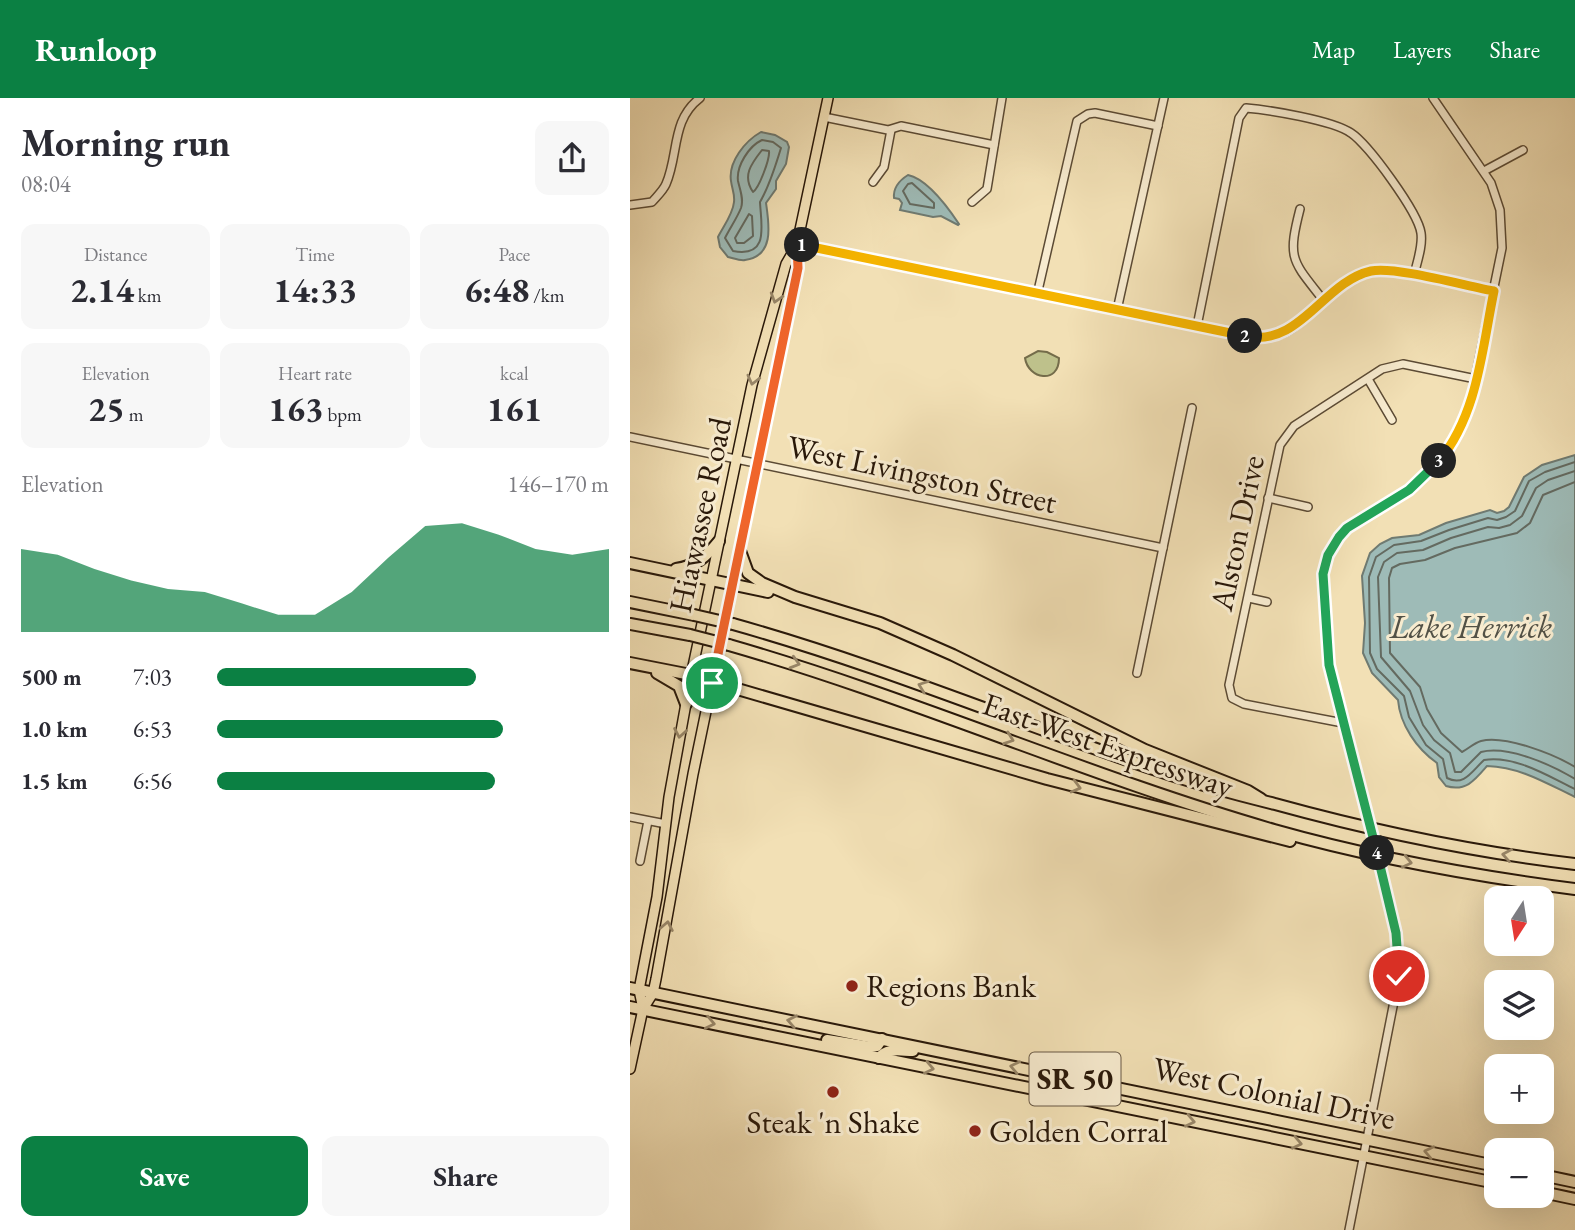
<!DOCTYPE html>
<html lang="en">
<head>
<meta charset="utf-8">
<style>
	:root { --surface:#fff; --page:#f7f7f7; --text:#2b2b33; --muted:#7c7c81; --accent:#0b8043 }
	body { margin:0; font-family:"EB Garamond",serif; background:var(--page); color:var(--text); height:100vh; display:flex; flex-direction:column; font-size:26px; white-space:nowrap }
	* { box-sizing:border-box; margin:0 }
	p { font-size:23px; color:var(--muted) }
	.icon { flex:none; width:38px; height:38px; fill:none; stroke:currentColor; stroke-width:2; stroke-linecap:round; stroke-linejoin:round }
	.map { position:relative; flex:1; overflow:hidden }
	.sheet { display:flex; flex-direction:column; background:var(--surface); width:630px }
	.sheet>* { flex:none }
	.needle { width:46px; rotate:192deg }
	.tools { position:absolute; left:854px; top:788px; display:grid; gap:14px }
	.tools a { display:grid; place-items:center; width:70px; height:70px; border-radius:14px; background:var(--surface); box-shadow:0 7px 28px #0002; font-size:35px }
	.pin { position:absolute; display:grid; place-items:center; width:60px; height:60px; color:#fff; margin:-30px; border:4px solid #fff; border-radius:50%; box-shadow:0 2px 7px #0007 }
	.km { position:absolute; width:35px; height:35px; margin:-18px; border-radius:50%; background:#222; color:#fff; font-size:19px; line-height:35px; text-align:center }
	.round { display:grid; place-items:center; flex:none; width:74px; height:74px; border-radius:14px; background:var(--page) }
	.summary { display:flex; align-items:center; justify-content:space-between; height:119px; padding:0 21px }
	h1 { font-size:38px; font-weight:700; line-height:52px }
	.figures { display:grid; grid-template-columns:repeat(3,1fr); gap:10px; height:119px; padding:7px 21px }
	.figures div { display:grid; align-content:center; border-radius:14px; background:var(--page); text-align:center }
	.figures b { font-size:35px; font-weight:700 }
	.figures small { font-size:19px; font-weight:400 }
	.figures p { font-size:19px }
	.chart { height:196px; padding:14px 21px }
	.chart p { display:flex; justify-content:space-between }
	.chart svg { width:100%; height:126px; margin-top:7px; fill:var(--accent); opacity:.7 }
	.cta { display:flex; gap:14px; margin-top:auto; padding:14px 21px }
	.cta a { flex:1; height:80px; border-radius:14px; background:var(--accent); color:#fff; font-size:28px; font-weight:700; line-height:80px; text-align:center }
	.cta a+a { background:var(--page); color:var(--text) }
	ul { padding:0 21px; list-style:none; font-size:23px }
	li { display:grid; grid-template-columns:112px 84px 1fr; align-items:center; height:52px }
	li i { height:18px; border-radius:9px; background:var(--accent) }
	header { display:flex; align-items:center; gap:42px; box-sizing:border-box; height:98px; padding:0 35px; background:var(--accent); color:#fff }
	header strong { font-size:33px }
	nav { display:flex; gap:38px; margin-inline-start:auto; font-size:24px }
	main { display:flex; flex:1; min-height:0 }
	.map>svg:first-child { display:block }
	.green { fill:#bec18b; stroke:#746c4a; stroke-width:2 }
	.water { fill:#9ebbb7; stroke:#6f7a71; stroke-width:2 }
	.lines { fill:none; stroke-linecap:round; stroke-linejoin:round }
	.shore { stroke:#646a60; stroke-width:2 }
	.minor-casing { stroke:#5b4a34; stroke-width:10 }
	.major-casing { stroke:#291809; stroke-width:12 }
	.highway-casing { stroke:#291809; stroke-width:14 }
	.minor { stroke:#f7ebcf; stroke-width:7 }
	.major { stroke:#f2e0b5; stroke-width:9 }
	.highway { stroke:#f2e0b5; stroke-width:10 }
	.minor-bridge-casing { stroke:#5b4a34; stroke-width:10; stroke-linecap:butt }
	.highway-bridge-casing { stroke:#291809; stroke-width:14; stroke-linecap:butt }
	.minor-bridge { stroke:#f7ebcf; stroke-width:7 }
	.highway-bridge { stroke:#f2e0b5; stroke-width:10 }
	.oneway { stroke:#988668 }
	.split-1-casing { stroke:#fff; stroke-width:14 }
	.split-2-casing { stroke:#fff; stroke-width:14 }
	.split-3-casing { stroke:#fff; stroke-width:14 }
	.split-4-casing { stroke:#fff; stroke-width:14 }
	.split-5-casing { stroke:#fff; stroke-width:14 }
	.split-1 { stroke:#f0652b; stroke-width:9 }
	.split-2 { stroke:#f5b400; stroke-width:9 }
	.split-3 { stroke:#f5b400; stroke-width:9 }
	.split-4 { stroke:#22a559; stroke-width:9 }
	.split-5 { stroke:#22a559; stroke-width:9 }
	.poi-dot { fill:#8f2418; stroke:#f7ebcf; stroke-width:2.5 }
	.labels { text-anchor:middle; stroke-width:6; stroke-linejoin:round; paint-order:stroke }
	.shield { fill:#f7ebcf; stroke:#675744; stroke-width:2 }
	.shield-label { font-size:30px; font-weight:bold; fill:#291809 }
	.street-label { font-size:32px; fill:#291809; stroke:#f7ebcf }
	.poi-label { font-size:32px; fill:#291809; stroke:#f7ebcf; text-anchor:start }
	.water-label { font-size:33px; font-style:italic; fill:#525146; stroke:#f7ebcf }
</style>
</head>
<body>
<header>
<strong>Runloop</strong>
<nav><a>Map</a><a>Layers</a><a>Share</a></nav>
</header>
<main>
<section class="sheet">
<div class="summary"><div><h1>Morning run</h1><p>08:04</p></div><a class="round"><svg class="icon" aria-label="share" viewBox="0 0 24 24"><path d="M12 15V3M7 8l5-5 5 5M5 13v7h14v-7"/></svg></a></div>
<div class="figures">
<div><p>Distance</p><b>2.14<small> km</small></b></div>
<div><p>Time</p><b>14:33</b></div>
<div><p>Pace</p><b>6:48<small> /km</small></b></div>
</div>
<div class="figures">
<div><p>Elevation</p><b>25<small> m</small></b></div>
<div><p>Heart rate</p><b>163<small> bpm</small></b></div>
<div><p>kcal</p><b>161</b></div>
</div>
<div class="chart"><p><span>Elevation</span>146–170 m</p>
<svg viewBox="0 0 160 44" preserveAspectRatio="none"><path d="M0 44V15L10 17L20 22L30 26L40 29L50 30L60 34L70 38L80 38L90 30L100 18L110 7L120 6L130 10L140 15L150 17L160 15V44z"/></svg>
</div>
<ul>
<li><b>500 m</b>7:03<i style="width:66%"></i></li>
<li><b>1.0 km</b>6:53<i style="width:73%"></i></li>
<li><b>1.5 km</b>6:56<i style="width:71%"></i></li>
</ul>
<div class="cta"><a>Save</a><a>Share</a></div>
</section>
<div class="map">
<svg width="945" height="1132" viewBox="0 0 945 1132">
	<rect width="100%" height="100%" fill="#f2e0b5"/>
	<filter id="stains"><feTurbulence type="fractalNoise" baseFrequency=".00286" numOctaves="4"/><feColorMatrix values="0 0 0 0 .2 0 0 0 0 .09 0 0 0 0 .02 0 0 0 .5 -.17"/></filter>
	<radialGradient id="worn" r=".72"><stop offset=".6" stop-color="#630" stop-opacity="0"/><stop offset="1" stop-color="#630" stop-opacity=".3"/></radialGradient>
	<path class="green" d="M408 253 417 254 429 260C429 287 398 281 395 260Z"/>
	<g class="water">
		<path d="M131 34 145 37 157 44 159 49 156 66 146 83V91L136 105C139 126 145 158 115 162 110 163 103 160 98 159L90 149 88 139C93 129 103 116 104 104 105 96 102 91 101 83 98 64 115 43 131 34Z"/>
		<path d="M278 77C297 81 319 111 329 126L328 127 311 118 303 119 270 112 272 105 269 101 264 100C263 90 270 82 278 77Z"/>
		<path d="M945 357V699C916 685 890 669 857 668 845 682 836 694 816 688L809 679 807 665C787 651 770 627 768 602L742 575 733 555 735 525 732 478 740 455 750 446 762 440 789 437 816 425 860 412 867 415 874 413 879 409 894 379 912 367Z"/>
	</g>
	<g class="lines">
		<g class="shore">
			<path d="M132 42 143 44 151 50C145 69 140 87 130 104 131 127 140 160 103 153L95 140C100 130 107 120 111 110 114 101 110 92 108 83 106 68 119 48 132 42Z"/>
			<path d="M132 52 139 53C140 61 129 90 123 94 112 78 121 66 132 52Z"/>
			<polygon points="282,85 304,105 304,110 280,106 273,93 278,86"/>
			<polygon points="119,116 122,118 123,138 114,145 107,145 105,140"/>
			<path d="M945 364 915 374 899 383 885 413 876 419 867 422 858 420 819 432 791 443 764 447 746 459 739 479 740 555 747 571 774 598 779 619 796 647 813 661 817 680C834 689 842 673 854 662 885 657 918 678 945 691"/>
			<path d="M945 373 918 382 906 390 892 418 880 427 869 430 858 429 821 440 793 452 767 455 754 464 748 479 751 559 780 593 793 627 804 642 820 655 825 674H831L851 654C878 647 922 667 945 681"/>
			<path d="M945 384 913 397 900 425 887 435 825 450 795 462 770 466 762 470 759 480 760 555 790 589 797 611 811 635 832 654C838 651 844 645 851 643 875 637 924 656 945 669"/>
		</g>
		<g class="minor-casing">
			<g id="minor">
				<polyline points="194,19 258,32 271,28 364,47"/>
				<polyline points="854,73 893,52"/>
				<polyline points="243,84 254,69 261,32"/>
				<polyline points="342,104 357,91 372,0"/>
				<path d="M0 107 22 104C26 99 33 93 36 86 49 56 41 22 70 0"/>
				<path d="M670 111C657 162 662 162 694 203"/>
				<path d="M167 146 621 240C634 240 646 239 658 233 687 216 707 181 741 173 765 168 836 188 864 193"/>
				<polyline points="407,197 447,23 458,16 465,15 528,28"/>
				<polyline points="487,212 534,0"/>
				<path d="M567 228 609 20 616 10C639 12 702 22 721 35 738 46 788 114 791 135 793 148 787 164 784 177"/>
				<polyline points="738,281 762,322"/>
				<polyline points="0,339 533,450"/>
				<polyline points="638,400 678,409"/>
				<polyline points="619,500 637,504"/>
				<polyline points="507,575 562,310"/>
				<polyline points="713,625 614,606 602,600 599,587 650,347 664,328 752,271 773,266 846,281"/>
				<polyline points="737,715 699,567 693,484 695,467 702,449 717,430 779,392 804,369 821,347 840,306 872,150 870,112 861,85 803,0"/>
				<polyline points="0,719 36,726"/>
				<polyline points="10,763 18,723"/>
				<polyline points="719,1132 769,878 766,835 751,770"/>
			</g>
		</g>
		<g class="major-casing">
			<g id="major">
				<polyline points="13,911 9,892 27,799 39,699 61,578 122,287 156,166 167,147"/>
				<polyline points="0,971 13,911 23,895 26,881 63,676 168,170 167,146 198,0"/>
			</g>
		</g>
		<g class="highway-casing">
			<g id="highway">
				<polyline points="110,453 118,475 132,485 165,499 250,525 323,557 515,652 618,693 631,701"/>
				<polyline points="0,465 138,494"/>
				<path d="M46 471C66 468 77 458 89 443"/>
				<polyline points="0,504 64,517"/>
				<polyline points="0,526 60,537"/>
				<path d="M103 526C246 566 383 623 523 671 563 685 604 696 645 706 743 733 843 754 945 766"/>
				<path d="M99 547C284 600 460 679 644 732 743 760 844 778 945 791"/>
				<polyline points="0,565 56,576 417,681 660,743"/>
				<polyline points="27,575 49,588 56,606"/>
				<polyline points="0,890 866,1068"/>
				<polyline points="0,909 866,1085"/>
				<polyline points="197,942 240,949 247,948 252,941"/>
				<path d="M249 960C257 949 271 953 283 953"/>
				<polyline points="912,1077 945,1084"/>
				<polyline points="912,1094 945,1101"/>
			</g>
		</g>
		<use href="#minor" class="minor"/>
		<use href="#major" class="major"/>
		<use href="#highway" class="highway"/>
		<g class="minor-bridge-casing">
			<polyline id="minor-bridge" points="737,715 751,770"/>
		</g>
		<g class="highway-bridge-casing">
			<g id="highway-bridge">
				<polyline points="64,517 103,526"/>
				<polyline points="60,537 99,547"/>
			</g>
		</g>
		<use href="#minor-bridge" class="minor-bridge"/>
		<use href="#highway-bridge" class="highway-bridge"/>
	</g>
	<defs><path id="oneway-chevron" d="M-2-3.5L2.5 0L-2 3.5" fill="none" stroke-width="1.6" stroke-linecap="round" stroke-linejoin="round" transform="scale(1.75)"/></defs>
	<g class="oneway">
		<use href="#oneway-chevron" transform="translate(146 200) rotate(107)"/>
		<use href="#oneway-chevron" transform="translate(123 282) rotate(104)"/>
		<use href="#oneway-chevron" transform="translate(165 565) rotate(16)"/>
		<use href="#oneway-chevron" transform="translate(293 588) rotate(-160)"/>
		<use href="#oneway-chevron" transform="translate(50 635) rotate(100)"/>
		<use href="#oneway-chevron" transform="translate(379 641) rotate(20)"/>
		<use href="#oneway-chevron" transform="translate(446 689) rotate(15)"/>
		<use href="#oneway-chevron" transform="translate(877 757) rotate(-170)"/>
		<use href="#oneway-chevron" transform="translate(777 764) rotate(13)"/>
		<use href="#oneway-chevron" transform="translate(37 828) rotate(-79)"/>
		<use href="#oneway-chevron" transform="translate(162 923) rotate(-169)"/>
		<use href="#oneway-chevron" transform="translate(80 925) rotate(12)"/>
		<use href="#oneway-chevron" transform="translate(385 969) rotate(-168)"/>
		<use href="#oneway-chevron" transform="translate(299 970) rotate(12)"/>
		<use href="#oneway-chevron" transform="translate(560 1023) rotate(12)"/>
		<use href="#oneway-chevron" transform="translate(667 1045) rotate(12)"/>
		<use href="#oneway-chevron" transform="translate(799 1054) rotate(-168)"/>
	</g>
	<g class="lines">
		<g class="split-1-casing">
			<polyline id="split-1" points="82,585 168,170 167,146 172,147"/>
		</g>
		<g class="split-2-casing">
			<polyline id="split-2" points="172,147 615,238"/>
		</g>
		<g class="split-3-casing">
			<path id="split-3" d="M615 238C670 250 693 184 741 173 765 168 836 188 864 193 852 251 848 316 809 363"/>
		</g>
		<g class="split-4-casing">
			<polyline id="split-4" points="747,755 699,567 693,476 698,457 709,439 717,430 779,392 809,363"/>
		</g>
		<g class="split-5-casing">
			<polyline id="split-5" points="747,755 766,835 769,878"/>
		</g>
		<use href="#split-1" class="split-1"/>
		<use href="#split-2" class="split-2"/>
		<use href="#split-3" class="split-3"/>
		<use href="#split-4" class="split-4"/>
		<use href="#split-5" class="split-5"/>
	</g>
	<g class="poi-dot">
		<circle cx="222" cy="888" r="7"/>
		<circle cx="203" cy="994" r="7"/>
		<circle cx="345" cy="1033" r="7"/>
	</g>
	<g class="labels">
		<rect class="shield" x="399.5" y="954.5" width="91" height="53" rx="5"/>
		<g class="shield-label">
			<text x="445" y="991">SR 50</text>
		</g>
		<g class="street-label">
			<text transform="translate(292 376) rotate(12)" y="11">West Livingston Street</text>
			<text transform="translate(70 417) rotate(-78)" y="11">Hiawassee Road</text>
			<text transform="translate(607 435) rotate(-78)" y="11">Alston Drive</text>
			<text transform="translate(478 647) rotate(19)" y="11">East-West Expressway</text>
			<text transform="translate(644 995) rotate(12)" y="11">West Colonial Drive</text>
		</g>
		<g class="poi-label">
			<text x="236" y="899">Regions Bank</text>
			<text x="203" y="1035" text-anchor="middle">Steak 'n Shake</text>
			<text x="359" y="1044">Golden Corral</text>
		</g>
		<g class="water-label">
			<text x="841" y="540">Lake Herrick</text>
		</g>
	</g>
	<rect width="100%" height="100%" filter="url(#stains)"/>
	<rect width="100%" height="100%" fill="url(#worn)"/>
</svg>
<div class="tools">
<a><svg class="needle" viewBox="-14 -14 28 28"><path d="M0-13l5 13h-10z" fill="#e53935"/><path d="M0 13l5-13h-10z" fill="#7c7c81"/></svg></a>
<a><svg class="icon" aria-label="layers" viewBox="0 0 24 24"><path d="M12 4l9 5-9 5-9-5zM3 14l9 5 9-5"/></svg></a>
<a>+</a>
<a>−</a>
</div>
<div class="pin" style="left:82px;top:585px;background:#1e9e55"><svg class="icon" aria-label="arrive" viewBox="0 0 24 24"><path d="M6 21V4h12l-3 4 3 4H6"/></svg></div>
<div class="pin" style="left:769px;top:878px;background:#d93025"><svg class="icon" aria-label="check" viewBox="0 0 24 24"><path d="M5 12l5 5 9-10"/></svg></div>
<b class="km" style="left:172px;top:147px">1</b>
<b class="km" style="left:615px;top:238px">2</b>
<b class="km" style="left:809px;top:363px">3</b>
<b class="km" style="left:747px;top:755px">4</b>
</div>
</main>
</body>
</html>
